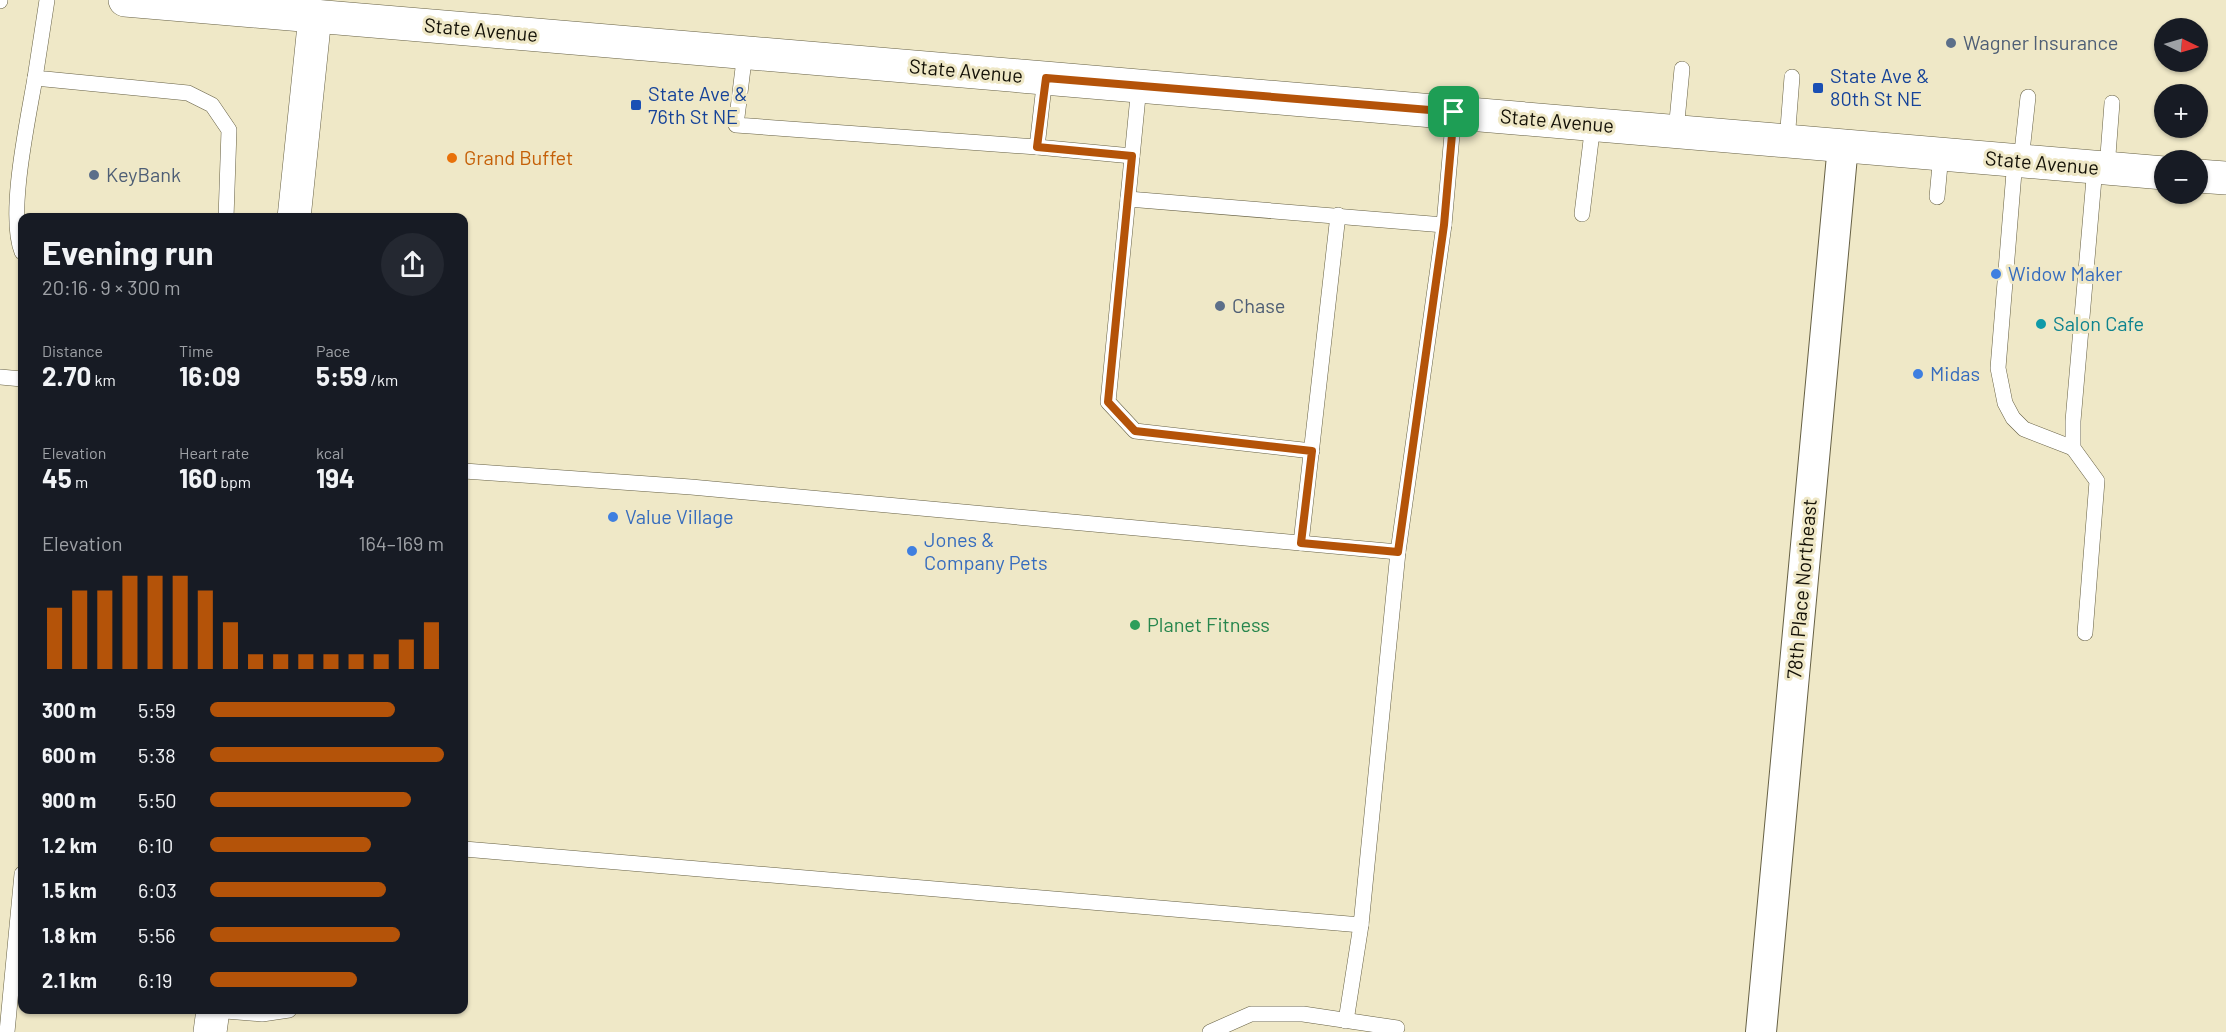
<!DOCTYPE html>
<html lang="en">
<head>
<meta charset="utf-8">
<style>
	:root { --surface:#171b24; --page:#242831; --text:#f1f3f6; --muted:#9ea1a6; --accent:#b45309 }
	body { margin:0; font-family:Barlow,sans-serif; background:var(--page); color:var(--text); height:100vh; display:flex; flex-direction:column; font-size:22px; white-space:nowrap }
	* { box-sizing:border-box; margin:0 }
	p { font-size:20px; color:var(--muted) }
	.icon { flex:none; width:33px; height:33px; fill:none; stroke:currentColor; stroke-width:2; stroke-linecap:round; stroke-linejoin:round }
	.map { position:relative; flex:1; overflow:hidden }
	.panel { position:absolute; left:18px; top:213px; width:450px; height:801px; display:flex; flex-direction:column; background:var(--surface); border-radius:12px; box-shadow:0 2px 4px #0004 }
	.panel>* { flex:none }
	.needle { width:39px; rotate:95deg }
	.controls { position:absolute; left:2154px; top:18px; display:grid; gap:12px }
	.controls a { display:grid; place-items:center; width:54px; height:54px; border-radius:50%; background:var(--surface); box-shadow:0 2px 4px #0004; font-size:30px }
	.pin { position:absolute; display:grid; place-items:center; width:51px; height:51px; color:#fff; margin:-26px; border-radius:12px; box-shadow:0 3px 9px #0006 }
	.round { display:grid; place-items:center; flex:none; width:63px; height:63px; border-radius:32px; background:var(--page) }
	.head { display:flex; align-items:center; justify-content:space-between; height:102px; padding:0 24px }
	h1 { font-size:33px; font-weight:700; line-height:45px }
	.metrics { display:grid; grid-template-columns:repeat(3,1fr); gap:9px; height:102px; padding:6px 24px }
	.metrics div { display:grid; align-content:center }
	.metrics b { font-size:26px; font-weight:700 }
	.metrics small { font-size:16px; font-weight:400 }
	.metrics p { font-size:16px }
	.chart { height:168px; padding:12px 24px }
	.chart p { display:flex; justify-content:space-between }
	.chart svg { width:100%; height:108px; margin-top:6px; stroke:var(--accent); stroke-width:6 }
	ul { padding:0 24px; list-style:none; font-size:20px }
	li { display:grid; grid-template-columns:96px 72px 1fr; align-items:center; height:45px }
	li i { height:15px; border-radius:8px; background:var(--accent) }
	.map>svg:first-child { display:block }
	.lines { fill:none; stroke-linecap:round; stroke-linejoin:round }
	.lane-casing { stroke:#666044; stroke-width:16 }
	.street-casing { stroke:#666044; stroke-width:32 }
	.secondary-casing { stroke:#666044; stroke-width:34 }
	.primary-casing { stroke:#666044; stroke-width:34 }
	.lane { stroke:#fff; stroke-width:15 }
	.street { stroke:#fff; stroke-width:30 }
	.secondary { stroke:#fff; stroke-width:33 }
	.primary { stroke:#fff; stroke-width:33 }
	.route-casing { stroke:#fff; stroke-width:12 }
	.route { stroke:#b45309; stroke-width:8 }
	.service-dot { fill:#5c6f8a; stroke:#efe8c7; stroke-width:2 }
	.transit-dot { fill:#1a4fb4; stroke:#efe8c7; stroke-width:2 }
	.food-dot { fill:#e8710a; stroke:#efe8c7; stroke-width:2 }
	.shop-dot { fill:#3f7fe0; stroke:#efe8c7; stroke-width:2 }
	.culture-dot { fill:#0f9aa8; stroke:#efe8c7; stroke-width:2 }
	.leisure-dot { fill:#2e9e5b; stroke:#efe8c7; stroke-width:2 }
	.labels { text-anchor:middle; stroke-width:6; stroke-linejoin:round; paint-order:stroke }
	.street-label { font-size:20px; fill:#131006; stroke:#efe8c7 }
	.service-label { font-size:20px; fill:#4e5e75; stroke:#efe8c7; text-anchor:start }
	.transit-label { font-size:20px; fill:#164399; stroke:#efe8c7; text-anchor:start }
	.food-label { font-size:20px; fill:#c56008; stroke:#efe8c7; text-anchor:start }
	.shop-label { font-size:20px; fill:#366cbe; stroke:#efe8c7; text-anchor:start }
	.culture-label { font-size:20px; fill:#0d838f; stroke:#efe8c7; text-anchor:start }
	.leisure-label { font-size:20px; fill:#27864d; stroke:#efe8c7; text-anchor:start }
</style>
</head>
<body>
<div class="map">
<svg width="2226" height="1032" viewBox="0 0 2226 1032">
	<rect width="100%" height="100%" fill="#efe8c7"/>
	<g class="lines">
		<g class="lane-casing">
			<g id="lane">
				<polyline points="47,0 35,78 188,93 212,105 229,130 226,218"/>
				<polyline points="0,1 0,0"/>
				<polyline points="745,52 736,125 1037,147 1132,156"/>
				<polyline points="1139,86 1108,402 1135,431 1312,451"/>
				<polyline points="1676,131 1682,69"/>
				<polyline points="1787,141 1792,77"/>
				<polyline points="1037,147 1045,77"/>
				<polyline points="2015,160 1998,368 2005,403 2013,418 2024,429 2073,448"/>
				<polyline points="2021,161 2028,97"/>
				<polyline points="2107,168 2112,103"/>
				<polyline points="1937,197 1941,154"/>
				<polyline points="1128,199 1444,225 1454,112"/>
				<polyline points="1582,214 1593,124"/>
				<path d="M22 252C7 215 28 120 35 78"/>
				<polyline points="0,377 22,379"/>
				<polyline points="464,471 691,487 1398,552"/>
				<polyline points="1301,543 1338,215"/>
				<polyline points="2085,633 2097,481 2073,448 2073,421 2095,167"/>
				<polyline points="464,849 1361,925 1398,552 1444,225"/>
				<polyline points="213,1010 262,1014 289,1010"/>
				<polyline points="1346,1021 1361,925"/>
				<polyline points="7,1032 22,874"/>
				<polyline points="1210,1032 1251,1014 1303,1014 1397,1028"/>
			</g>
		</g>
		<g class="street-casing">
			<polyline id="street" points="1761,1032 1843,145"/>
		</g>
		<g class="secondary-casing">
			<g id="secondary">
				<polyline points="294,218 315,16"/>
				<polyline points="210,1032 213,1010"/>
			</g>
		</g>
		<g class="primary-casing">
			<g id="primary">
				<polyline points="125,0 2164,173"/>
				<polyline points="2198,176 2226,178"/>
			</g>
		</g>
		<use href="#lane" class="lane"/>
		<use href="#street" class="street"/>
		<use href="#secondary" class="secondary"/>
		<use href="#primary" class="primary"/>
	</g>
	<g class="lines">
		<g class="route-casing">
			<polygon id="route" points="1046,78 1454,112 1444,225 1398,552 1301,543 1312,451 1135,431 1108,402 1132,156 1037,147"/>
		</g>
		<use href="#route" class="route"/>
	</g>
	<g class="service-dot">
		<circle cx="1951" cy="43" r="6"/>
		<circle cx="94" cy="175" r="6"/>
		<circle cx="1220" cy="306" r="6"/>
	</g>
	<g class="transit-dot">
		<rect x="1812" y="82" width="12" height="12" rx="3"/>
		<rect x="630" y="99" width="12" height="12" rx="3"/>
	</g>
	<circle class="food-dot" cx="452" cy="158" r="6"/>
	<g class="shop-dot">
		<circle cx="1996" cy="274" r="6"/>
		<circle cx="1918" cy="374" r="6"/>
		<circle cx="613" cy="517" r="6"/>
		<circle cx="912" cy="551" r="6"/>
	</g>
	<circle class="culture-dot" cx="2041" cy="324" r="6"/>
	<circle class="leisure-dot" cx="1135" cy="625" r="6"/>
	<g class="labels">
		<g class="street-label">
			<text transform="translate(481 30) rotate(5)" y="7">State Avenue</text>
			<text transform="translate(966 71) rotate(5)" y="7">State Avenue</text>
			<text transform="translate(1557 121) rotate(5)" y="7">State Avenue</text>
			<text transform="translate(2042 163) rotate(5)" y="7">State Avenue</text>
			<text transform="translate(1802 589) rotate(-85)" y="7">78th Place Northeast</text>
		</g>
		<g class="service-label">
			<text x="1963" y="50">Wagner Insurance</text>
			<text x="106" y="182">KeyBank</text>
			<text x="1232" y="313">Chase</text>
		</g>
		<g class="transit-label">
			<text x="1830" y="83">State Ave &amp;<tspan x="1830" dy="23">80th St NE</tspan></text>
			<text x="648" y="101">State Ave &amp;<tspan x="648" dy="23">76th St NE</tspan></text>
		</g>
		<g class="food-label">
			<text x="464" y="165">Grand Buffet</text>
		</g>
		<g class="shop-label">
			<text x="2008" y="281">Widow Maker</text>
			<text x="1930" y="381">Midas</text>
			<text x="625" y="524">Value Village</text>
			<text x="924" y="547">Jones &amp;<tspan x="924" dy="23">Company Pets</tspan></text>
		</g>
		<g class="culture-label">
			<text x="2053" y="331">Salon Cafe</text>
		</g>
		<g class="leisure-label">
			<text x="1147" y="632">Planet Fitness</text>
		</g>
	</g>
</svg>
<div class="controls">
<a><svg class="needle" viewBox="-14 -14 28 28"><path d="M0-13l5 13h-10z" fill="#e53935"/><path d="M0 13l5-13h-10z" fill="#9ea1a6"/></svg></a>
<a>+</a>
<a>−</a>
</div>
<div class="pin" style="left:1454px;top:112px;background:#1e9e55"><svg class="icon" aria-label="arrive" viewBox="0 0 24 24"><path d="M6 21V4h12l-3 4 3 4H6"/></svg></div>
<section class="panel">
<div class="head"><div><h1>Evening run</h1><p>20:16 · 9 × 300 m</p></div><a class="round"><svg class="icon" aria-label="share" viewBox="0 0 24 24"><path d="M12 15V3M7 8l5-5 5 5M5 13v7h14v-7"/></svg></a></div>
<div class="metrics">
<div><p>Distance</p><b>2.70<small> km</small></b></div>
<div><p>Time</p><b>16:09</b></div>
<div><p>Pace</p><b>5:59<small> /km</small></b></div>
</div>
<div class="metrics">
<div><p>Elevation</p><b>45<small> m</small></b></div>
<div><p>Heart rate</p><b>160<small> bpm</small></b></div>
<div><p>kcal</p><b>194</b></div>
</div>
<div class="chart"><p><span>Elevation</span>164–169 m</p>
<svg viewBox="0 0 160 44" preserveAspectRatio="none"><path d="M5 44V19M15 44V12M25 44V12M35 44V6M45 44V6M55 44V6M65 44V12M75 44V25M85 44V38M95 44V38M105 44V38M115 44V38M125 44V38M135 44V38M145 44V32M155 44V25"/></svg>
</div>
<ul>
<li><b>300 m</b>5:59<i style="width:79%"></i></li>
<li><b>600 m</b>5:38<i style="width:100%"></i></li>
<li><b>900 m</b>5:50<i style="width:86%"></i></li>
<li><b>1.2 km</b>6:10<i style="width:69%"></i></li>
<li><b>1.5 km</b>6:03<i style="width:75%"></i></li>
<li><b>1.8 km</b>5:56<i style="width:81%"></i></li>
<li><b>2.1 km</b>6:19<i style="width:63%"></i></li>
</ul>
</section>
</div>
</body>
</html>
